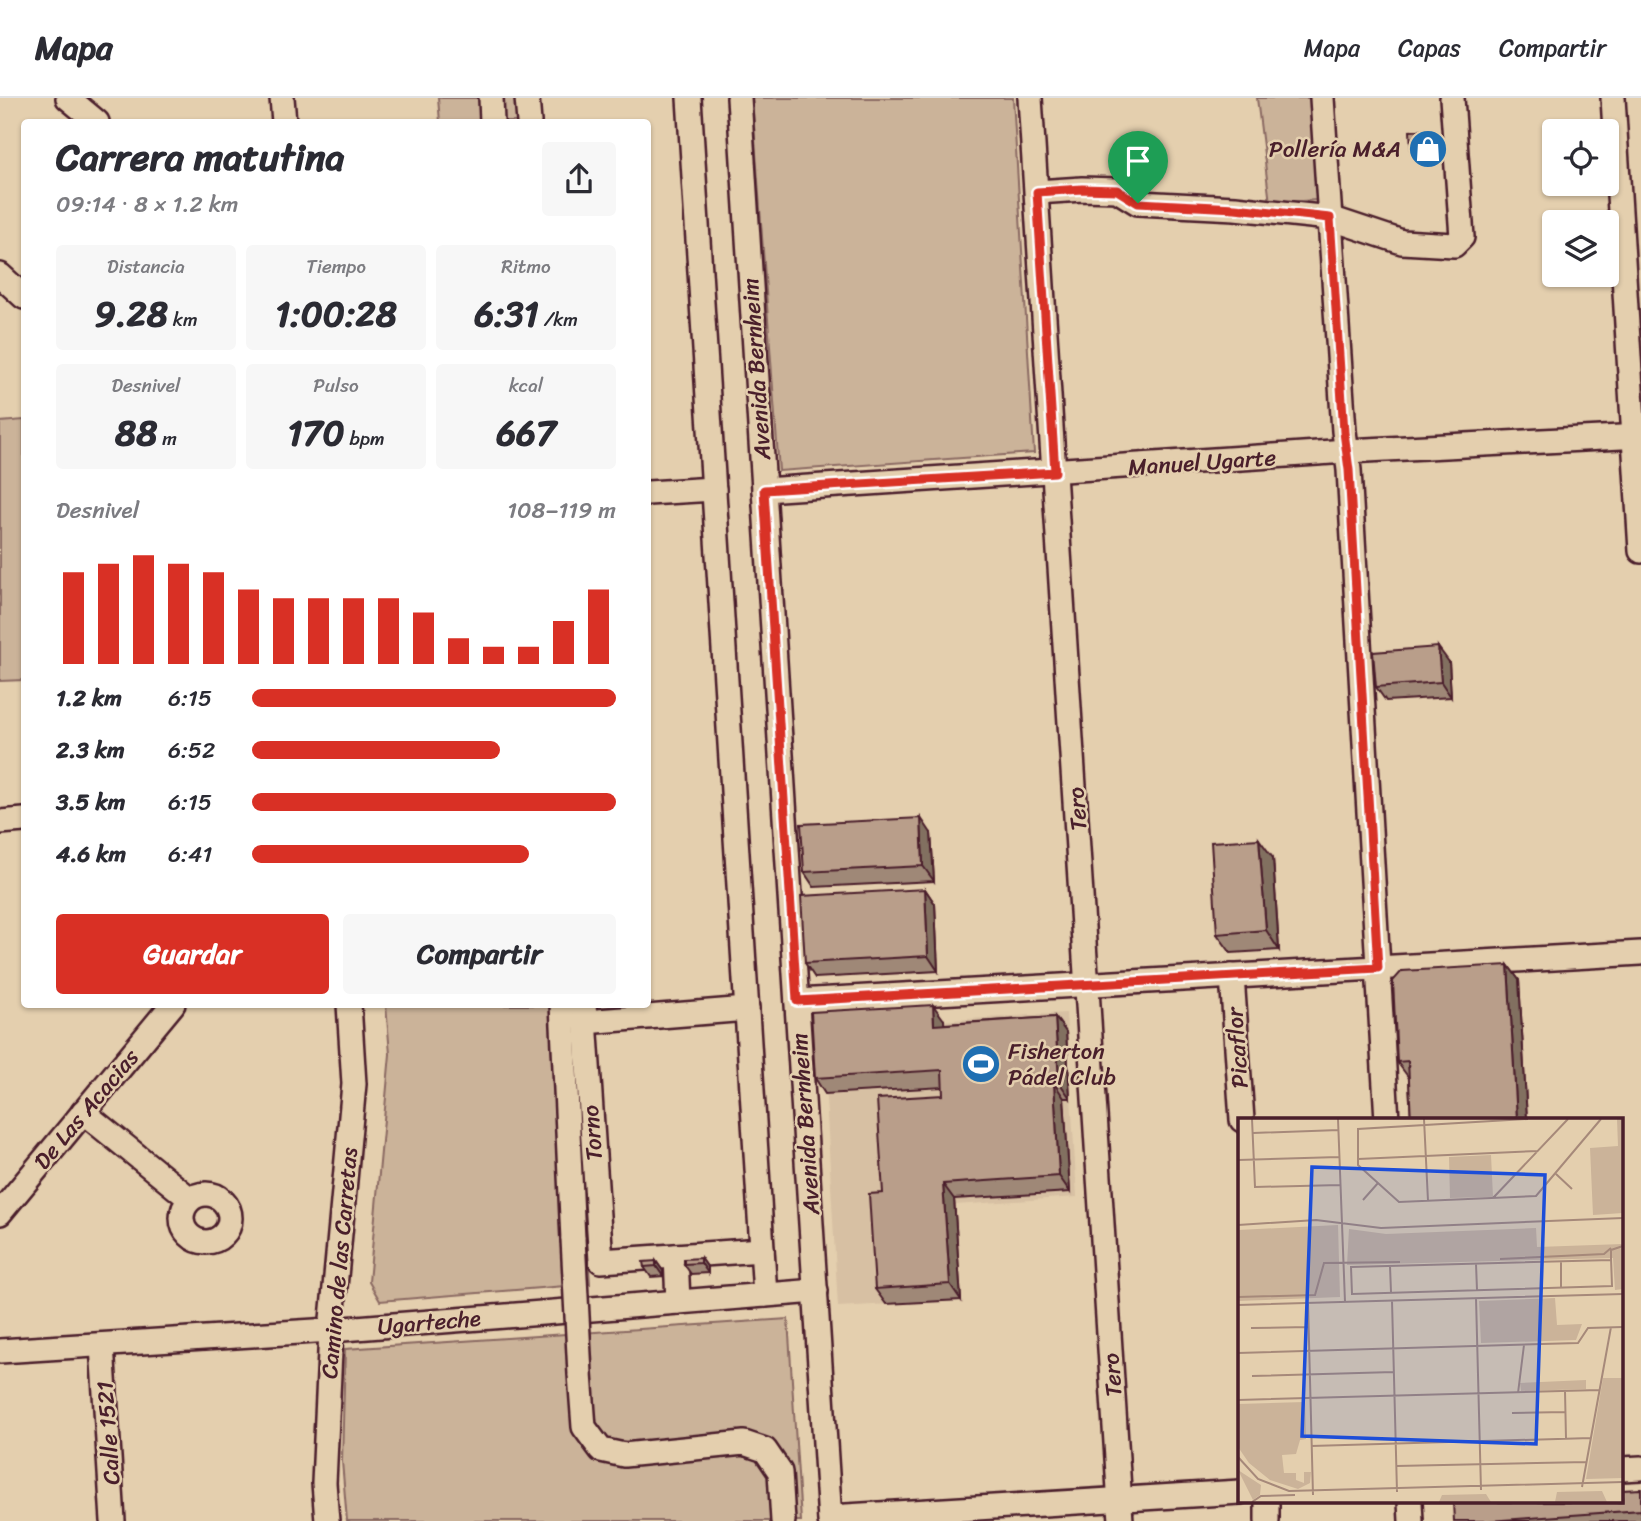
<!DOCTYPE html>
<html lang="es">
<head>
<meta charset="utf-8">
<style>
	:root { --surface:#fff; --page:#f7f7f7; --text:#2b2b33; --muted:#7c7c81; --line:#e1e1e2; --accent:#d93025 }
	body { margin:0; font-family:Sriracha,sans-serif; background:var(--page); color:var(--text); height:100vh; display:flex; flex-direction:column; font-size:26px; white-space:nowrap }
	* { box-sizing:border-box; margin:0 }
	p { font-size:23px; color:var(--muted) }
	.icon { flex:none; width:38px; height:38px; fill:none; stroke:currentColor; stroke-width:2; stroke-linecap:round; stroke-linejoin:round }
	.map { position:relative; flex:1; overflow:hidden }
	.side { position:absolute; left:21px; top:21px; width:630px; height:889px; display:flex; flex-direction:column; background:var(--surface); border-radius:7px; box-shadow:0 2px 5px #0004 }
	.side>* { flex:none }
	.fabs { position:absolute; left:1542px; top:21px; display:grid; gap:14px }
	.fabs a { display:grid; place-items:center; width:77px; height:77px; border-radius:7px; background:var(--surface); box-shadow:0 2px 5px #0004; font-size:35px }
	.pin { position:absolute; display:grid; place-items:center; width:60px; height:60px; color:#fff; margin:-72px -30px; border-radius:50% 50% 50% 0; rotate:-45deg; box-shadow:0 0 7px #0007 }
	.pin .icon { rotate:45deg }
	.round { display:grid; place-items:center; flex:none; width:74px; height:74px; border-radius:7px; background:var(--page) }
	.summary { display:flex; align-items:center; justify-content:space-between; height:119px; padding:0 35px }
	h1 { font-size:38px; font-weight:700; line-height:52px }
	.stats { display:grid; grid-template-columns:repeat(3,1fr); gap:10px; height:119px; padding:7px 35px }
	.stats div { display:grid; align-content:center; border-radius:7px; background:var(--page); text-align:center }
	.stats b { font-size:35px; font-weight:700 }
	.stats small { font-size:19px; font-weight:400 }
	.stats p { font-size:19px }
	.chart { height:196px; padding:14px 35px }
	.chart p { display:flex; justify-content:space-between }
	.chart svg { width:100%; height:126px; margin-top:7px; stroke:var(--accent); stroke-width:6 }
	.action { display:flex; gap:14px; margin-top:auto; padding:14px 35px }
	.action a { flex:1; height:80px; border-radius:7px; background:var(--accent); color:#fff; font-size:28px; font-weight:700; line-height:80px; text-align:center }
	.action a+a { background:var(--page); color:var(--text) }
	ul { padding:0 35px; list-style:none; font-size:23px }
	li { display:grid; grid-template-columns:112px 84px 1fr; align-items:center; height:52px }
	li i { height:18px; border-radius:9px; background:var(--accent) }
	header { display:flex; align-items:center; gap:42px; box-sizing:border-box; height:98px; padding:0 35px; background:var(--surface); border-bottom:2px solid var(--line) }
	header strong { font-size:33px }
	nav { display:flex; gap:38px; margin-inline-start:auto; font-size:24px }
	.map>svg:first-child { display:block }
	.built { fill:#d7c0a3 }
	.green { fill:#cbb399; stroke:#8a6962; stroke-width:2 }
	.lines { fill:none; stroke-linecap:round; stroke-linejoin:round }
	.minor-casing { stroke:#4a1f2b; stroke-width:28 }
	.minor { stroke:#e4cfae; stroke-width:23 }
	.minor-bridge-casing { stroke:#4a1f2b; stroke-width:28; stroke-linecap:butt }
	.minor-bridge { stroke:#e4cfae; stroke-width:23 }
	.wall { fill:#9f8877; stroke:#4a1f2b; stroke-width:2 }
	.shaded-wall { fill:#826f61; stroke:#4a1f2b; stroke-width:2 }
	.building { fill:#b99e8a; stroke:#4a1f2b; stroke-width:2 }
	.route-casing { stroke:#fff; stroke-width:14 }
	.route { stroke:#d93025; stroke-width:9 }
	.labels { text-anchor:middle; stroke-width:5; stroke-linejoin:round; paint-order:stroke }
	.poi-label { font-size:23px; fill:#4a1f2b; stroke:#e4cfae; text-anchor:end }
	.street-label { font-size:23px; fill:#4a1f2b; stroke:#e4cfae }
	.inset-road { fill:none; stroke:#a6897a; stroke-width:2 }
	.view { fill:#1d4ed8; fill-opacity:0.15; stroke:#1d4ed8; stroke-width:3.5 }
	.inset-edge { fill:none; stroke:#4a1f2b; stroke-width:3.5 }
</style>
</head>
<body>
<header>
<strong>Mapa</strong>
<nav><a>Mapa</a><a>Capas</a><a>Compartir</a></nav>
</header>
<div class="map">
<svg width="1641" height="1423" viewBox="0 0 1641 1423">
	<rect width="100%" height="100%" fill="#e4cfae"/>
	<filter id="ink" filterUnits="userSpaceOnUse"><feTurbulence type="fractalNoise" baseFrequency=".0143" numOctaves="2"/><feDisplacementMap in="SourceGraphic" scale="14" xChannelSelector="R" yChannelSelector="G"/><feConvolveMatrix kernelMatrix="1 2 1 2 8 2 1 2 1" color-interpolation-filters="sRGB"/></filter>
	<g filter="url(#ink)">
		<polygon class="built" points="1066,915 1077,1099 955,1107 961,1202 838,1209 822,930"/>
		<g class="green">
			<polygon points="438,0 517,0 518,24 440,24"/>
			<polygon points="752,0 1013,0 1034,355 779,373"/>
			<polygon points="1257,0 1311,0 1317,102 1270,105"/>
			<polygon points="24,322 24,582 0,583 0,324"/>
			<polygon points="386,907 573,907 590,1186 380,1203 369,1184 390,956"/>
			<polygon points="788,1221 801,1423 347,1423 342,1363 345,1251"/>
		</g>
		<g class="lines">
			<g class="minor-casing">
				<g id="minor">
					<polyline points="68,0 97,24"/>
					<polyline points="282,0 284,24"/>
					<polyline points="491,0 492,24"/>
					<polyline points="527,0 529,24"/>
					<polyline points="689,0 765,1197"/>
					<polyline points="739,0 830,1423"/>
					<polyline points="1030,0 1121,1423"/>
					<polyline points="1322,0 1344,333 1349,372 1387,1022"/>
					<polyline points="1613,0 1641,453"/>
					<polyline points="1037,94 1082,91 1117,92 1138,105 1235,110 1330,120 1402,144 1454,147 1462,139 1452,0"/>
					<polyline points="0,177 24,199"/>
					<polyline points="764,392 1347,353 1641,338"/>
					<polyline points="648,395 714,391"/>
					<polyline points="0,724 24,722"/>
					<polyline points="1232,878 1242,1022"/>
					<polyline points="797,903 1641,855"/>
					<polyline points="562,906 573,1141"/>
					<polyline points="584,906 601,1163 762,1152"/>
					<polyline points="585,924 747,911"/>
					<polyline points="83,1014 190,1101"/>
					<circle cx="206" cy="1120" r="24"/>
					<polyline points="0,1115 173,906"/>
					<polyline points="676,1158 678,1204"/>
					<polyline points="102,1247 113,1423"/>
					<polyline points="0,1253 331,1232 816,1193"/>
					<polyline points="580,1276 584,1329 601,1352 624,1357 744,1345 765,1352 780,1374 783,1423"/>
					<polyline points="1622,1371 1641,1370"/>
					<polyline points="1267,1404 1267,1423"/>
					<polyline points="1410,1404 1411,1423"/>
					<polyline points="830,1419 1240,1394"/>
					<polyline points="327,1423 324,1385 331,1232 354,986 349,906"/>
				</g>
			</g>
			<use href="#minor" class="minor"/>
			<g class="minor-bridge-casing">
				<polyline id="minor-bridge" points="573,1141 580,1276"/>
			</g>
			<use href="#minor-bridge" class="minor-bridge"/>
		</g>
		<g class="wall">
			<polygon points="1426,32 1433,42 1434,60 1418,61 1411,51"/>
			<polygon points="1449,564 1451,599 1386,603 1376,589"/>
			<polygon points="931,735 934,783 814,789 804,774"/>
			<polygon points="1273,760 1279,852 1231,855 1217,836"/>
			<polygon points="925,791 935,806 938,873 815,880 805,865"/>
			<polygon points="1508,867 1519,882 1527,1022 1411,1022 1409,980 1397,964"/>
			<polygon points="1055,919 1066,934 1070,1000 1064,1000 1070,1094 954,1101 961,1202 886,1206 875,1191 883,1095 943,997 943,989 825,996 815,980 944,922 944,926"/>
			<polygon points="701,1160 708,1170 708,1175 691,1176 684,1166"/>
			<polygon points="656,1163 663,1173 663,1178 651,1179 644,1169"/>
			<polygon points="1641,1391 1641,1423 1454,1423"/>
		</g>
		<g class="shaded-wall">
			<polygon points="1426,32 1433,42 1434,60 1428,50"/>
			<polygon points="1438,549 1449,564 1451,599 1441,584"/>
			<polygon points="921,720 931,735 934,783 923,768"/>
			<polygon points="1259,741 1273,760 1279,852 1266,832"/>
			<polygon points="925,791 935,806 938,873 928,858"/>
			<polygon points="1508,867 1519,882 1527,1022 1517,1022"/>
			<polygon points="933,907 944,922 945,942 934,927"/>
			<polygon points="1055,919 1066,934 1070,1000 1059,984"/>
			<polygon points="1054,985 1064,1000 1070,1094 1059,1078"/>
			<polygon points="943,1086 954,1101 961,1202 950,1186"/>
			<polygon points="701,1160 708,1170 708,1175 701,1165"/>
			<polygon points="656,1163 663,1173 663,1178 656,1168"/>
		</g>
		<g class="building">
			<polygon points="1426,32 1428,50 1411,51 1410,33"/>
			<polygon points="1438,549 1441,584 1376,589 1373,554"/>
			<polygon points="921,720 923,768 804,774 801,726"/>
			<polygon points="1259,741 1266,832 1217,836 1211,744"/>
			<polygon points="925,791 928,858 805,865 801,798"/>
			<polygon points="1508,867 1517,1022 1411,1022 1408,963 1397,964 1393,883 1402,873"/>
			<polygon points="933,907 934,927 1055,919 1059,984 1054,985 1059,1078 943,1086 950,1186 875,1191 869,1096 883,1095 877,1001 943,997 942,972 815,980 811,914"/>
			<polygon points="701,1160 701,1165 684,1166 684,1161"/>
			<polygon points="656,1163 656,1168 644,1169 643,1164"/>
			<polygon points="1641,1391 1641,1412 1488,1423 1454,1423 1453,1404 1622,1404 1622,1392"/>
		</g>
	</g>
	<g class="lines" filter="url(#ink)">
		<g class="route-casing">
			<polygon id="route" points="1082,91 1117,92 1138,105 1235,110 1330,120 1344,334 1349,372 1378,870 797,903 764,392 1055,374 1037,94"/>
		</g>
		<use href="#route" class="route"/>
	</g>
	<defs>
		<g id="shop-disc" transform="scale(2.0125)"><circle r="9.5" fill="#1f6fb2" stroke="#e4cfae"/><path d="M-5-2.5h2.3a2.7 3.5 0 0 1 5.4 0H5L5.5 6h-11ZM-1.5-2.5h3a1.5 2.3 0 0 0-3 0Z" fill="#fff"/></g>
		<g id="stadium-disc" transform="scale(2.0125)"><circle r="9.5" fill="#1f6fb2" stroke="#e4cfae"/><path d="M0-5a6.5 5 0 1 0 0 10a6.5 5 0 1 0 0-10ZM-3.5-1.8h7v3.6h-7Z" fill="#fff"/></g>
	</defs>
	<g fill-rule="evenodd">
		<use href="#shop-disc" x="1428" y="51"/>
		<use href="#stadium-disc" x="981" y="966"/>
	</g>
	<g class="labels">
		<g class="poi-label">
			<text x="1401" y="59">Pollería M&amp;A</text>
			<text x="1008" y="961" text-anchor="start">Fisherton<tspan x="1008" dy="26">Pádel Club</tspan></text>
		</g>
		<g class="street-label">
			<text transform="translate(756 271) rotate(-94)" y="8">Avenida Bernheim</text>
			<text transform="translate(1202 364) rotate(-4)" y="8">Manuel Ugarte</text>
			<text transform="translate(1077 711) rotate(-94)" y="8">Tero</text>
			<text transform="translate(1237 950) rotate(-94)" y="8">Picaflor</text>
			<text transform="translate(86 1011) rotate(-50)" y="8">De Las Acacias</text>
			<text transform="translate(805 1026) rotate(-94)" y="8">Avenida Bernheim</text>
			<text transform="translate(592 1035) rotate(-94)" y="8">Torno</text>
			<text transform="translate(339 1165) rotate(-85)" y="8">Camino de las Carretas</text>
			<text transform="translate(429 1224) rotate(-5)" y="8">Ugarteche</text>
			<text transform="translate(1112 1277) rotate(-94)" y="8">Tero</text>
			<text transform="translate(108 1335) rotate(-94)" y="8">Calle 1521</text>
		</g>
	</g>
	<g transform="translate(1238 1020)">
		<rect width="385" height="385" fill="#e4cfae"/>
		<path d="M379 1H385V95L355 97 352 30 380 28ZM253 37 255 79 212 80 211 39ZM100 107 102 179 0 183V112ZM298 110 299 129 385 126V171L377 172 375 140 109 147 111 111 148 116ZM317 180 319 207 344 206 338 222 243 225 241 183ZM365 260H385V360L348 361ZM348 262V271L283 273 282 265ZM67 284 68 321 62 322 58 336 44 337 46 355H58V362L66 365V354H73L72 365 60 371 32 362 11 345 0 329V286ZM0 352 23 367 22 377 15 382ZM364 373 369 384H317L319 374ZM248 376 253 384H201L204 377Z" fill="#cbb399"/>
		<path class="inset-road" d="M14 1 17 69 102 67M100 1 107 184M186 1 190 83M290 1 120 11V47L161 84 298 78 363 1M15 15 101 12M120 41 300 33M0 42 101 39M318 56 334 71M255 80 330 1M125 82 140 65M0 107 78 102 143 110 385 100M262 141 366 136 373 130M373 142 113 149 114 176 374 168 373 140V132L385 128M323 143V170M238 146 239 172M152 148 153 174M0 179 77 177 86 145 162 144M238 180 243 372M154 183 159 374M70 185 75 377M0 187 385 176M13 210 70 209M0 235 340 225 350 210 385 209M14 258 156 254M327 273 328 321M280 275 286 227M0 282 361 272M274 295 327 294M73 328 353 320M0 339 20 361 51 373 385 364M158 348 349 344M344 369 373 209M14 384 23 378 57 377"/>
		<path class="view" d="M74 49 307 57 298 326 64 318Z"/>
		<rect width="385" height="385" class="inset-edge"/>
	</g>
</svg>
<div class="fabs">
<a><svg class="icon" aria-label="locate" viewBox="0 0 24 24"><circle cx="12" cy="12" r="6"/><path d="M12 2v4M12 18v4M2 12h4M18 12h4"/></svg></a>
<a><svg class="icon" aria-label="layers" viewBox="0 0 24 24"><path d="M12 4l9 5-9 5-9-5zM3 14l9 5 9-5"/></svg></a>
</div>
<div class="pin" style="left:1138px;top:105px;background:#1e9e55"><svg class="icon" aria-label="arrive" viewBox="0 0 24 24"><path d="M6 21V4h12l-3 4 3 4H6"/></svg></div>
<section class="side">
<div class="summary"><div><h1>Carrera matutina</h1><p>09:14 · 8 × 1.2 km</p></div><a class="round"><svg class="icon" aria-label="share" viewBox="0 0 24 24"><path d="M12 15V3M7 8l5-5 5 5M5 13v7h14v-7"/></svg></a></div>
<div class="stats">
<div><p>Distancia</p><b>9.28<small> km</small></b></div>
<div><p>Tiempo</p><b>1:00:28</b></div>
<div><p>Ritmo</p><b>6:31<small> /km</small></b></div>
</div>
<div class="stats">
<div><p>Desnivel</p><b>88<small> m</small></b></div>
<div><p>Pulso</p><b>170<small> bpm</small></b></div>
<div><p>kcal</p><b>667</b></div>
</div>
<div class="chart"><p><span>Desnivel</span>108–119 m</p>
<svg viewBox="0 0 160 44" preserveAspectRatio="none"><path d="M5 44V12M15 44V9M25 44V6M35 44V9M45 44V12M55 44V18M65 44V21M75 44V21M85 44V21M95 44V21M105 44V26M115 44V35M125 44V38M135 44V38M145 44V29M155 44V18"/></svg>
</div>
<ul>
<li><b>1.2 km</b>6:15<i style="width:100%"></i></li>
<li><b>2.3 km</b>6:52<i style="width:68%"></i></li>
<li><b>3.5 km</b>6:15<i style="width:100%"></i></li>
<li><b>4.6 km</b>6:41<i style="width:76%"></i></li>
</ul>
<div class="action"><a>Guardar</a><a>Compartir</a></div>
</section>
</div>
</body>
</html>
